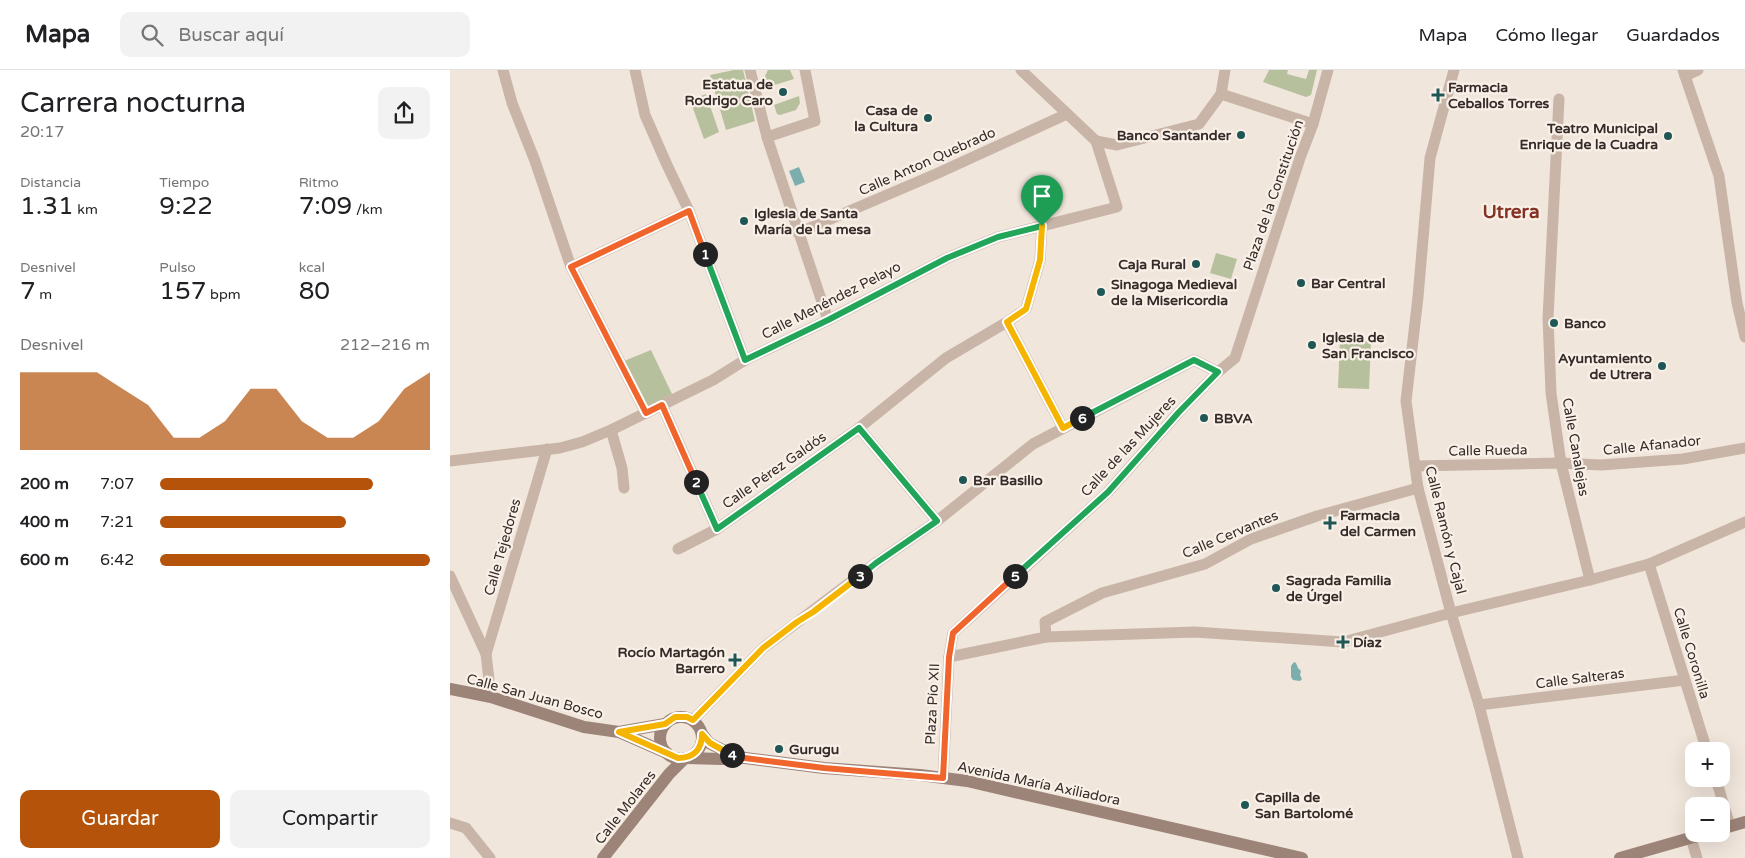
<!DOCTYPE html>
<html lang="es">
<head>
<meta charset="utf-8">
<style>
	:root { --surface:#fff; --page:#f2f2f2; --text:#202124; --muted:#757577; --line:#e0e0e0; --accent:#b45309 }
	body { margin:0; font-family:"Varela Round",sans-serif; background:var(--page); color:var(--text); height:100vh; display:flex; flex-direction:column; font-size:19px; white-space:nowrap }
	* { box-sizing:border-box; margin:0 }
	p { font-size:16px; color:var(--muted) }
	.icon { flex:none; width:28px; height:28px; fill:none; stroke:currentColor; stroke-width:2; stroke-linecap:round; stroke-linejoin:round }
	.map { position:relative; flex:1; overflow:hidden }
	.panel { display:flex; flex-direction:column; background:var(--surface); width:450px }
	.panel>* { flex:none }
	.tools { position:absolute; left:1235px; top:672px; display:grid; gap:10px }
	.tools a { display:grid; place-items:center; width:45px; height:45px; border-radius:10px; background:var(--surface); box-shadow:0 5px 20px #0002; font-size:25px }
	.pin { position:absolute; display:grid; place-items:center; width:42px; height:42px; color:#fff; margin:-51px -21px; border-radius:50% 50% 50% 0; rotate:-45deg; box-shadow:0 0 5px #0007 }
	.pin .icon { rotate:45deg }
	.km { position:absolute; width:25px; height:25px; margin:-12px; border-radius:50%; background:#222; color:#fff; font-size:14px; line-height:25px; text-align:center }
	.round { display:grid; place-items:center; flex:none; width:52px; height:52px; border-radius:10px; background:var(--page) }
	.summary { display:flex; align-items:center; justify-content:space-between; height:85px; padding:0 20px }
	h1 { font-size:28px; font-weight:600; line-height:38px }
	.figures { display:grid; grid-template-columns:repeat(3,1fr); gap:8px; height:85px; padding:5px 20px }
	.figures div { display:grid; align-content:center }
	.figures b { font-size:25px; font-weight:600 }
	.figures small { font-size:14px; font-weight:400 }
	.figures p { font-size:14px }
	.chart { height:140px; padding:10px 20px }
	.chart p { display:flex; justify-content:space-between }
	.chart svg { width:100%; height:90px; margin-top:5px; fill:var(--accent); opacity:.7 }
	.primary-button { display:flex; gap:10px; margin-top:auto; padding:10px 20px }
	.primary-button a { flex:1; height:58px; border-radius:10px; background:var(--accent); color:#fff; font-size:20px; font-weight:600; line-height:58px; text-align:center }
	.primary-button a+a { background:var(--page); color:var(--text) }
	ul { padding:0 20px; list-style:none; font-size:16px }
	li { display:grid; grid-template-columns:80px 60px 1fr; align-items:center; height:38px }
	li i { height:12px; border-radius:6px; background:var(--accent) }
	header { display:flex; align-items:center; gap:30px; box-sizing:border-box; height:70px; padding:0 25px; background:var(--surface); border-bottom:1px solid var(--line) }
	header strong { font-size:24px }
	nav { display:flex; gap:28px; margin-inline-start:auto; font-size:18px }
	.search { width:350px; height:45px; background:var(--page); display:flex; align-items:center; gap:12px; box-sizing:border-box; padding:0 18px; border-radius:10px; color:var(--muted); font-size:19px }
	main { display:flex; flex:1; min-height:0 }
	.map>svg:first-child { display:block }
	.green { fill:#b7c09c }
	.water { fill:#7baeac }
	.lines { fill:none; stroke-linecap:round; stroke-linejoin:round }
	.street { stroke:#c9b5a8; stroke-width:11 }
	.secondary { stroke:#9d8479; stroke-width:12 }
	.split-1-casing { stroke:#fff; stroke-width:10 }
	.split-2-casing { stroke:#fff; stroke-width:10 }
	.split-3-casing { stroke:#fff; stroke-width:10 }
	.split-4-casing { stroke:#fff; stroke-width:10 }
	.split-5-casing { stroke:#fff; stroke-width:10 }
	.split-6-casing { stroke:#fff; stroke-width:10 }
	.split-7-casing { stroke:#fff; stroke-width:10 }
	.split-1 { stroke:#22a559; stroke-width:6 }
	.split-2 { stroke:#f0652b; stroke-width:6 }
	.split-3 { stroke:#22a559; stroke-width:6 }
	.split-4 { stroke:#f5b400; stroke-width:6 }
	.split-5 { stroke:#f0652b; stroke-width:6 }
	.split-6 { stroke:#22a559; stroke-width:6 }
	.split-7 { stroke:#f5b400; stroke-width:6 }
	.poi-dot { fill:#1e5756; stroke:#f9f0e8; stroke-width:2 }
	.labels { text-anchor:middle; stroke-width:4.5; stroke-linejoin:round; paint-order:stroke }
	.poi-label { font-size:14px; font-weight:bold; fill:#362b28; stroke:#f9f0e8; text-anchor:start }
	.street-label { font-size:14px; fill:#362b28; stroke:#f9f0e8 }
	.district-label { font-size:19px; font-weight:bold; fill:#843223; stroke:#f9f0e8 }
</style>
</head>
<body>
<header>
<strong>Mapa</strong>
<div class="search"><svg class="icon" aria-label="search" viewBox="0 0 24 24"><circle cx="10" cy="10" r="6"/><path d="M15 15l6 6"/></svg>Buscar aquí</div>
<nav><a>Mapa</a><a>Cómo llegar</a><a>Guardados</a></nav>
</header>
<main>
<section class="panel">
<div class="summary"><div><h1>Carrera nocturna</h1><p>20:17</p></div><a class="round"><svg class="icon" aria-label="share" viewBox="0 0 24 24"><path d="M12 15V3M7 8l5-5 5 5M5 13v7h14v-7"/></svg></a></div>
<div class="figures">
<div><p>Distancia</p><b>1.31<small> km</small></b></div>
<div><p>Tiempo</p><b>9:22</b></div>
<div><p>Ritmo</p><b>7:09<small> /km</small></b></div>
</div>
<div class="figures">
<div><p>Desnivel</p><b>7<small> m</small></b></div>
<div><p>Pulso</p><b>157<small> bpm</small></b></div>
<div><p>kcal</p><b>80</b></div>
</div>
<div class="chart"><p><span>Desnivel</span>212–216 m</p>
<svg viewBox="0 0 160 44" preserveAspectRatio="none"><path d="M0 44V6L10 6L20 6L30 6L40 14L50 22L60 38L70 38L80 30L90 14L100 14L110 30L120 38L130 38L140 30L150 14L160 6V44z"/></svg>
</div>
<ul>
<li><b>200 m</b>7:07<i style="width:79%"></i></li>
<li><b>400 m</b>7:21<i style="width:69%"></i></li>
<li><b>600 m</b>6:42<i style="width:100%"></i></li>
</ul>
<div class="primary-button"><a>Guardar</a><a>Compartir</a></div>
</section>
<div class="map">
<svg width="1295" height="788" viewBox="0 0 1295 788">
	<rect width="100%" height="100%" fill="#f1e6dc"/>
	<g class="green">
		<polygon points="284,0 293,0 305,51 276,60 260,5"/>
		<polygon points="318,0 340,0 344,9 318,17 315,6"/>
		<polygon points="819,0 838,0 837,4 856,9 859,0 867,0 861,25 856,27 813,12"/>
		<polygon points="256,24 269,62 254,69 240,30"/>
		<polygon points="349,26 350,33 346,40 330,45 327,44 324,35"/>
		<polygon points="766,183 787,189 781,209 760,203"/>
		<polygon points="890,269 921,271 919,319 888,318"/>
		<polygon points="201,280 222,324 197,337 174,291"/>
	</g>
	<g class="water">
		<polygon points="349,97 355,112 345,116 339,101"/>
		<polygon points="844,592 846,593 848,598 851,601 850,605 852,609 850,611 843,610 841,607 841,596"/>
	</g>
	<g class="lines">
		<g class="street">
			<polyline points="53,0 62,33 85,91 121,197 196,343"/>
			<polyline points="185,0 195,45 217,95 239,141 295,290"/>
			<polyline points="300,0 317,67 378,250"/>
			<polyline points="1004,0 980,88 968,227 956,331 968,418 1001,543 1029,635 1068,788"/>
			<polyline points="1233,0 1269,106 1287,233 1295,267"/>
			<polyline points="1235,6 1248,0"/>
			<polyline points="771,24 863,54"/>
			<polyline points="1109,29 1098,248 1101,323 1111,393 1140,510"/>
			<polyline points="317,67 365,51 355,0"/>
			<polyline points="646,71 667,75 749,54 771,24 775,0"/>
			<polyline points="348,163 486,104 617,44"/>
			<polyline points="121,197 239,141"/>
			<polyline points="557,252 613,358"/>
			<polyline points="212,335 267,459"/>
			<polyline points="409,358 487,451"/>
			<polyline points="161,360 172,398 174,418"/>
			<polyline points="0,391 110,378 132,372 161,360 263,310 295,290 378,250 497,188 548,167 667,137 646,71 571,0"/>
			<polyline points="965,396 1111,393 1151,395 1233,389 1295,378"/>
			<polyline points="228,479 267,459 409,358 496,288 557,252 576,239 590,190 592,156"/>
			<polyline points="1199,494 1257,681"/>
			<polyline points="0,506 36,584 41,627"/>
			<polyline points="596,567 595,552 652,523 755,494 801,469 867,446 968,418"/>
			<polyline points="36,584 97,379"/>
			<polyline points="499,587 596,567 745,562 893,572 1001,543 1140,510 1199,494 1295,452"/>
			<polyline points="1029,635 1235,610"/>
			<polyline points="243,650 313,578 426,493 487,451 583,374 744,290 768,302"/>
			<polyline points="493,707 499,587 503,563 658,422 729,342 768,302 785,288 850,88 863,54 878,0"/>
			<polyline points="1266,709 1280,756"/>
			<polyline points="0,753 16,758 40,788"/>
			<polyline points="1241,768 1247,788"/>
		</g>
		<g class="secondary">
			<polyline points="0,619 41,627 134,657 169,662 217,683"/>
			<circle cx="231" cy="668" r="21"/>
			<polyline points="169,662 215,654"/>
			<polyline points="252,664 259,673 287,687"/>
			<polyline points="237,688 271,689 287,687 374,698 470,705 517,711 852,788"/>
			<polyline points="1271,759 1295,752"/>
			<polyline points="153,788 219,704 235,688"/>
			<polyline points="1170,788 1254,764"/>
		</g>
	</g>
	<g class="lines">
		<g class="split-1-casing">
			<polyline id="split-1" points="255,184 295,290 378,250 497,188 548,167 592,156"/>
		</g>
		<g class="split-2-casing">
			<polyline id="split-2" points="246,412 212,335 196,343 121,197 239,141 255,184"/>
		</g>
		<g class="split-3-casing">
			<polyline id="split-3" points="246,412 267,459 409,358 487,451 426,493 410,506"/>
		</g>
		<g class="split-4-casing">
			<path id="split-4" d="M282 685 260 673 252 664C252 679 244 688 228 688L169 662 215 654 225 647H237L243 650 313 578 347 552 363 542 410 506"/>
		</g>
		<g class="split-5-casing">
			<polyline id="split-5" points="282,685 287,687 374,698 493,708 499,587 503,563 565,506"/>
		</g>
		<g class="split-6-casing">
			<polyline id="split-6" points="565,506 658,422 729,342 768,302 744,290 632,348"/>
		</g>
		<g class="split-7-casing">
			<polyline id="split-7" points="592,156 590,190 576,239 557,252 613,358 632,348"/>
		</g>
		<use href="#split-1" class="split-1"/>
		<use href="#split-2" class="split-2"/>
		<use href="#split-3" class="split-3"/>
		<use href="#split-4" class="split-4"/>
		<use href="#split-5" class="split-5"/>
		<use href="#split-6" class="split-6"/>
		<use href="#split-7" class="split-7"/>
	</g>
	<g class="poi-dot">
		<circle cx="333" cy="22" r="5"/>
		<path d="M985.5 17.5h5v5h5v5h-5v5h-5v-5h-5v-5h5z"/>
		<circle cx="478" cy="48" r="5"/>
		<circle cx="791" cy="65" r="5"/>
		<circle cx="1218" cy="66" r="5"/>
		<circle cx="294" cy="151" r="5"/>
		<circle cx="746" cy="194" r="5"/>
		<circle cx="851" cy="213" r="5"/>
		<circle cx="651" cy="222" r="5"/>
		<circle cx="1104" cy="253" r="5"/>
		<circle cx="862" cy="275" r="5"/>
		<circle cx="1212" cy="296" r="5"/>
		<circle cx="754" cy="348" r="5"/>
		<circle cx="513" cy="410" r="5"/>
		<path d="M877.5 445.5h5v5h5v5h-5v5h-5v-5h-5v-5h5z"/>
		<circle cx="826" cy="518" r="5"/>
		<path d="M890.5 564.5h5v5h5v5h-5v5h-5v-5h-5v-5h5z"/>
		<path d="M282.5 582.5h5v5h5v5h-5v5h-5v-5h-5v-5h5z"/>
		<circle cx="329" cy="679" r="5"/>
		<circle cx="795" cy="735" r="5"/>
	</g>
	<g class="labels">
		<g class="poi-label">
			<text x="323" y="19" text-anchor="end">Estatua de<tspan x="323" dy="16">Rodrigo Caro</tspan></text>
			<text x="998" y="22">Farmacia<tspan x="998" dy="16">Ceballos Torres</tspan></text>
			<text x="468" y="45" text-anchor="end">Casa de<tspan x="468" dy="16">la Cultura</tspan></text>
			<text x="1208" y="63" text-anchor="end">Teatro Municipal<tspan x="1208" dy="16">Enrique de la Cuadra</tspan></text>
			<text x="781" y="70" text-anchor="end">Banco Santander</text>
			<text x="304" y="148">Iglesia de Santa<tspan x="304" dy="16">María de La mesa</tspan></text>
			<text x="736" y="199" text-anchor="end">Caja Rural</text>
			<text x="861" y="218">Bar Central</text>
			<text x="661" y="219">Sinagoga Medieval<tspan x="661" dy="16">de la Misericordia</tspan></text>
			<text x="1114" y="258">Banco</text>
			<text x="872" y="272">Iglesia de<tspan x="872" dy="16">San Francisco</tspan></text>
			<text x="1202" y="293" text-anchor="end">Ayuntamiento<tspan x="1202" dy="16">de Utrera</tspan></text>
			<text x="764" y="353">BBVA</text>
			<text x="523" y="415">Bar Basilio</text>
			<text x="890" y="450">Farmacia<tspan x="890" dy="16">del Carmen</tspan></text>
			<text x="836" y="515">Sagrada Familia<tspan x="836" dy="16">de Úrgel</tspan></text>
			<text x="903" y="577">Díaz</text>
			<text x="275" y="587" text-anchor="end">Rocío Martagón<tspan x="275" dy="16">Barrero</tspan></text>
			<text x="339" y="684">Gurugu</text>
			<text x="805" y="732">Capilla de<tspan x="805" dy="16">San Bartolomé</tspan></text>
		</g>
		<g class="street-label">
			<text transform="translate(477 91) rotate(-24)" y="5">Calle Anton Quebrado</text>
			<text transform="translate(823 125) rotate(-71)" y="5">Plaza de la Constitución</text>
			<text transform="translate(381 230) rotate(-27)" y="5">Calle Menéndez Pelayo</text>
			<text transform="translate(1202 375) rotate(-6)" y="5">Calle Afanador</text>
			<text transform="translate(678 376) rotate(-47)" y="5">Calle de las Mujeres</text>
			<text transform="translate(1126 377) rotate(80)" y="5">Calle Canalejas</text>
			<text transform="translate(1038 380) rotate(-1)" y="5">Calle Rueda</text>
			<text transform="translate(324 400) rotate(-35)" y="5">Calle Pérez Galdós</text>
			<text transform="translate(996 460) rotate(76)" y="5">Calle Ramón y Cajal</text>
			<text transform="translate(780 464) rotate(-23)" y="5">Calle Cervantes</text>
			<text transform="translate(52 477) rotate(-74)" y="5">Calle Tejedores</text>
			<text transform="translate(1242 583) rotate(73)" y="5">Calle Coronilla</text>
			<text transform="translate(1130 608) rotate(-7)" y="5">Calle Salteras</text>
			<text transform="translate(85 626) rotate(15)" y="5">Calle San Juan Bosco</text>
			<text transform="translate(482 634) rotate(-87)" y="5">Plaza Pío XII</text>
			<text transform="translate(589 713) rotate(12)" y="5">Avenida María Axiliadora</text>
			<text transform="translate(175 737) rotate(-52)" y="5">Calle Molares</text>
		</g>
		<g class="district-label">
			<text x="1061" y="148">Utrera</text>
		</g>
	</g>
</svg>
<div class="tools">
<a>+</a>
<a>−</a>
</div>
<div class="pin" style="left:592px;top:156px;background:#1e9e55"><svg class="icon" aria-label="arrive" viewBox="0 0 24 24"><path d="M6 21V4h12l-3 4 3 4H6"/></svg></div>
<b class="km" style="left:255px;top:184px">1</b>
<b class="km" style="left:246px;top:412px">2</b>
<b class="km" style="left:410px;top:506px">3</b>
<b class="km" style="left:282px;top:685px">4</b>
<b class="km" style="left:565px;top:506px">5</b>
<b class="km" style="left:632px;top:348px">6</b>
</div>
</main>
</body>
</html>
